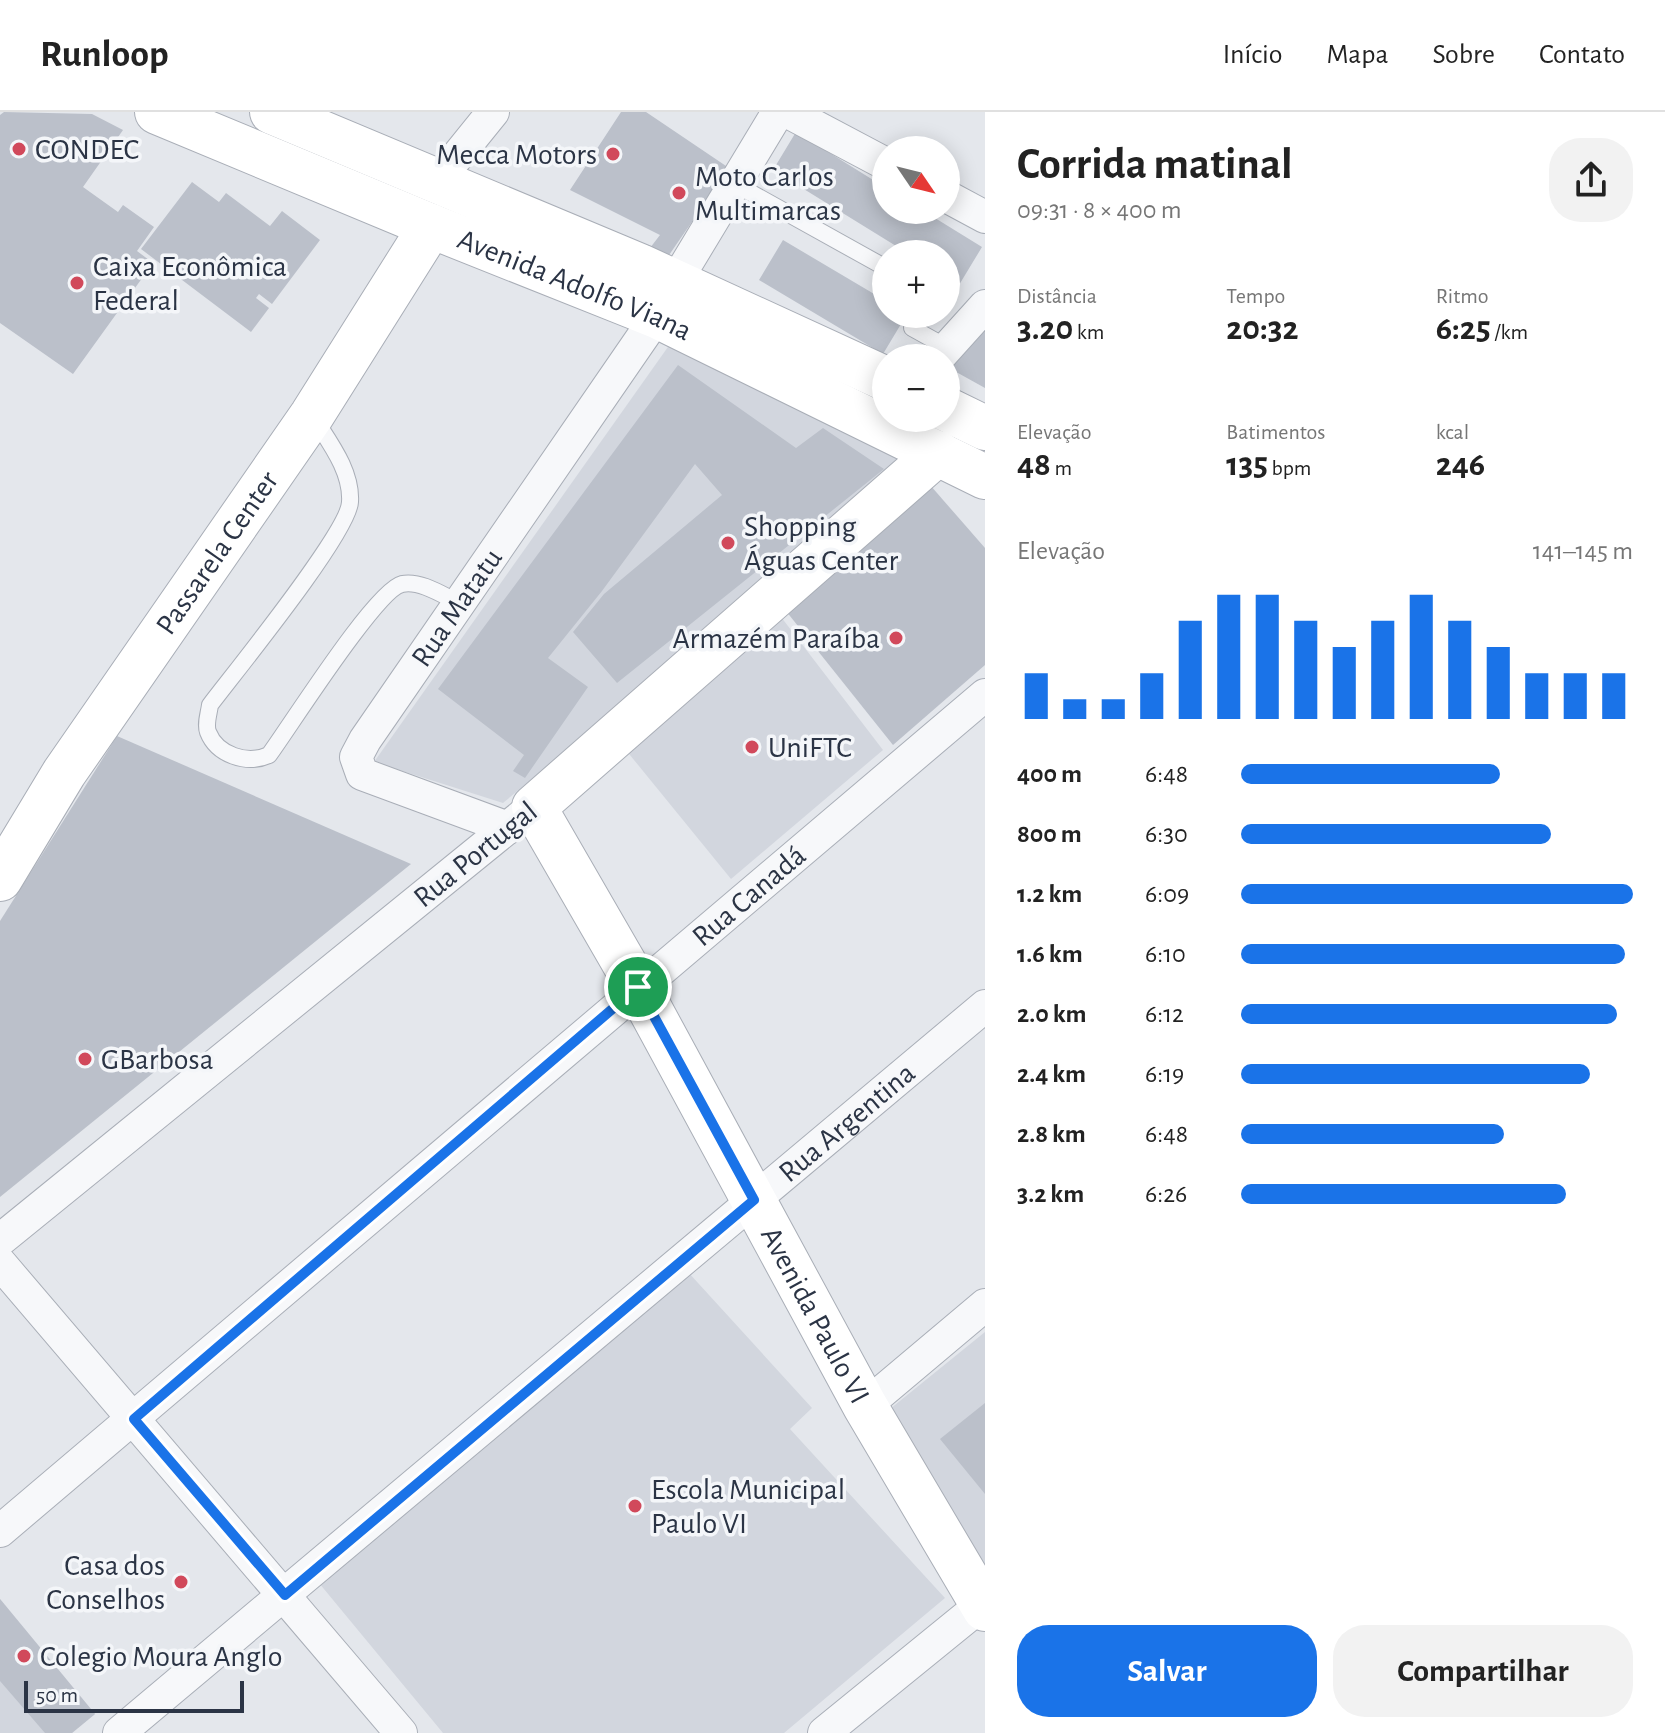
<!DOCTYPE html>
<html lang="pt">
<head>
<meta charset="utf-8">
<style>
	:root { --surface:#fff; --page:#f2f2f2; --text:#222; --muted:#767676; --line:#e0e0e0; --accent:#1a73e8 }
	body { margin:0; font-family:"Alegreya Sans",sans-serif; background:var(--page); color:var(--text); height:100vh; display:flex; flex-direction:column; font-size:30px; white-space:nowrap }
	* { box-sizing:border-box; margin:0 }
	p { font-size:26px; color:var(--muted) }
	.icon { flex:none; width:44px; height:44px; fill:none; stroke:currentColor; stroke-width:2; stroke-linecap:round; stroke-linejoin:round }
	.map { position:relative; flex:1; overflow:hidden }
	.side { display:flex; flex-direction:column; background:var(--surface); width:680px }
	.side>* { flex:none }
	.needle { width:52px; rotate:125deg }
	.tools { position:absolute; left:872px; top:24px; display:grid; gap:16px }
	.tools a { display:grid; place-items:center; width:88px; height:88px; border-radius:50%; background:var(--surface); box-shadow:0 4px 20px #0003; font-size:40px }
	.scale { position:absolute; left:24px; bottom:20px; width:220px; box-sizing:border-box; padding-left:8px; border:4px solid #2b3445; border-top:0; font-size:22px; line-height:28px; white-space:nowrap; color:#2b3445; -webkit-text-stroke:6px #f4f6f9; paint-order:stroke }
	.pin { position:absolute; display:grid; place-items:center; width:68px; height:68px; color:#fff; margin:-34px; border:4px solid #fff; border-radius:50%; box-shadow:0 2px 8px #0007 }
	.round { display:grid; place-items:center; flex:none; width:84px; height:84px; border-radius:32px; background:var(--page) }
	.overview { display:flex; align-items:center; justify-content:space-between; height:136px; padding:0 32px }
	h1 { font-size:44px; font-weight:600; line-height:60px }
	.figures { display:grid; grid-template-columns:repeat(3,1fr); gap:12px; height:136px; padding:8px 32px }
	.figures div { display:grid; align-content:center }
	.figures b { font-size:34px; font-weight:600 }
	.figures small { font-size:22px; font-weight:400 }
	.figures p { font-size:22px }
	.chart { height:224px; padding:16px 32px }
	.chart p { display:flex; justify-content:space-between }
	.chart svg { width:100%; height:144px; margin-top:8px; stroke:var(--accent); stroke-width:6 }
	.action { display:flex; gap:16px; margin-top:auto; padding:16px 32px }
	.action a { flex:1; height:92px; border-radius:32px; background:var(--accent); color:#fff; font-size:32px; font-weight:600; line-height:92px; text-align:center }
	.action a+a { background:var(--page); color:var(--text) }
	ul { padding:0 32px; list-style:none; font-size:26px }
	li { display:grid; grid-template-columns:128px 96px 1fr; align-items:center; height:60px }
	li i { height:20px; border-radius:10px; background:var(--accent) }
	header { display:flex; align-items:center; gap:48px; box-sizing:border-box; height:112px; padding:0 40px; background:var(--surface); border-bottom:2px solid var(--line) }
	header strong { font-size:38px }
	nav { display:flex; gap:44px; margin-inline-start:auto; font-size:28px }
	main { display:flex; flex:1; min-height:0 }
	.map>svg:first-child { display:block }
	.built { fill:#d2d6de }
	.building { fill:#bbc0ca }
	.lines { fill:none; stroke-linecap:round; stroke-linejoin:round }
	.lane-casing { stroke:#a9aeb7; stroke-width:18 }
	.street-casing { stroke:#a9aeb7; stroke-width:34 }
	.secondary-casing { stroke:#a9aeb7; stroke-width:46 }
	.lane { stroke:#f7f8fa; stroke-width:16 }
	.street { stroke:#f7f8fa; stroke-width:32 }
	.secondary { stroke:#fff; stroke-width:44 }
	.route-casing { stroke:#fff; stroke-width:16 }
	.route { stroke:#1a73e8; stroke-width:10 }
	.poi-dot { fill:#d1495b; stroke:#f4f6f9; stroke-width:3 }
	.labels { text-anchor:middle; stroke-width:7; stroke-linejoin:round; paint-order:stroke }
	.poi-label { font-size:30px; fill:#2b3445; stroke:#f4f6f9; text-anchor:start }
	.street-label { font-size:30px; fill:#2b3445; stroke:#f4f6f9 }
</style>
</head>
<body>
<header>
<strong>Runloop</strong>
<nav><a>Início</a><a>Mapa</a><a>Sobre</a><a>Contato</a></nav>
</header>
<main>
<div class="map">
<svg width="985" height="1621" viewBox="0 0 985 1621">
	<rect width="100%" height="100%" fill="#e4e7ec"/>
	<g class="built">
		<polygon points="675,225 914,347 503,691 374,650"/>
		<polygon points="778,501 883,638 731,767 621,632"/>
		<polygon points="688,1160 812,1296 790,1317 945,1486 784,1621 443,1621 319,1471"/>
		<polygon points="985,1220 985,1453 983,1455 890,1297"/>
		<polygon points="0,1487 95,1602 72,1621 0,1621"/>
	</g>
	<g class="building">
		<polygon points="4,0 92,2 123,18 83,75 118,100 123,93 154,115 137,139 153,151 73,262 0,211 0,3"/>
		<polygon points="621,0 646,0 729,56 667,146 650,136 660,123 570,78"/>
		<polygon points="796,20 886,76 886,98 922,98 982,135 959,173 946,165 946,142 909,142 773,58"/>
		<polygon points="192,70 219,90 226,81 270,114 282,99 320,128 272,192 259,182 256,186 269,196 251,220 141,137"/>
		<polygon points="783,128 886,189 886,202 907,202 883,242 759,168"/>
		<polygon points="981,218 985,220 985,276 949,256"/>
		<polygon points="678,253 796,336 823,316 884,357 617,571 573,520 604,482 722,383 695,352 602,479 548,546 588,575 525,666 513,659 524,643 438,577"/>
		<polygon points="930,373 985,436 985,553 893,633 786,499"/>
		<polygon points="117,624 411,752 0,1085 0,809"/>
		<polygon points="985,1291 985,1382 940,1327"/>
		<polygon points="0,1487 95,1602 72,1621 45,1621 0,1569"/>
	</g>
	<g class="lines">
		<g class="lane-casing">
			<g id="lane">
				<polyline points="735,72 886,156"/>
				<polyline points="920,202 912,216 948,236"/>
				<path d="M314 306C329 330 352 359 350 390 349 420 235 560 210 593 209 601 205 612 208 620 217 643 247 653 269 643 291 613 376 478 402 472 421 468 444 484 461 492"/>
			</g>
		</g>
		<g class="street-casing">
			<g id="street">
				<polyline points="788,0 886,52"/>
				<polyline points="438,68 493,0"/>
				<polyline points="946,84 985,105"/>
				<polyline points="676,169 778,0"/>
				<polyline points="938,246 985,194"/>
				<path id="s1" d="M508 716 362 662 356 645 365 628 657 204"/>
				<polyline points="0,1128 522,704"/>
				<polyline points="0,1151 401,1621"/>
				<polyline points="865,1294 985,1193"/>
				<path id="s2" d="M0 1419 985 583"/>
				<path id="s3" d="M119 1621 985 894"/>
				<polyline points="824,1621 985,1490"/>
			</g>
		</g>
		<g class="secondary-casing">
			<g id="secondary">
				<path id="s4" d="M157 0 431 114 657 204 985 365"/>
				<polyline points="272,0 640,154 886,267"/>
				<polyline points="946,297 985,316"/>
				<path id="s5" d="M938 341 534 695 638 875 865 1294 985 1497"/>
				<path id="s6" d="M0 767 64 661 312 303 431 114"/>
			</g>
		</g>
		<use href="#lane" class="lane"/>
		<use href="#street" class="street"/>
		<use href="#secondary" class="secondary"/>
	</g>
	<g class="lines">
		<g class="route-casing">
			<polygon id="route" points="638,875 754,1088 285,1483 134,1307"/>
		</g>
		<use href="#route" class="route"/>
	</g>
	<g class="poi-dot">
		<circle cx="19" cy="37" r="8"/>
		<circle cx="613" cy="42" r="8"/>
		<circle cx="679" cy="81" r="8"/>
		<circle cx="77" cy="171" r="8"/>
		<circle cx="728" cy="431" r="8"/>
		<circle cx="896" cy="526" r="8"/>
		<circle cx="752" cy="635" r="8"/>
		<circle cx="85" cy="947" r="8"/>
		<circle cx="635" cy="1394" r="8"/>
		<circle cx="181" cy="1470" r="8"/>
		<circle cx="24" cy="1544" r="8"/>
	</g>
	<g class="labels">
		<g class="poi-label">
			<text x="35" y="47">CONDEC</text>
			<text x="597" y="52" text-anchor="end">Mecca Motors</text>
			<text x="695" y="74">Moto Carlos<tspan x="695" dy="34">Multimarcas</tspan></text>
			<text x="93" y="164">Caixa Econômica<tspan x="93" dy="34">Federal</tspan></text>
			<text x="744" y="424">Shopping<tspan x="744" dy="34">Águas Center</tspan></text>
			<text x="880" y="536" text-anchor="end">Armazém Paraíba</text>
			<text x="768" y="645">UniFTC</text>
			<text x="101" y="957">GBarbosa</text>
			<text x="651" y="1387">Escola Municipal<tspan x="651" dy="34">Paulo VI</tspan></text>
			<text x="165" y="1463" text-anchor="end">Casa dos<tspan x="165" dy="34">Conselhos</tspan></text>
			<text x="40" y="1554">Colegio Moura Anglo</text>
		</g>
		<g class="street-label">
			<text dy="10" stroke="none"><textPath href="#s4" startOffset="452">Avenida Adolfo Viana</textPath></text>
			<text dy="10" stroke="none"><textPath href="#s6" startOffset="392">Passarela Center</textPath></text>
			<text dy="10" stroke="none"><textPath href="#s1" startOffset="354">Rua Matatu</textPath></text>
			<text transform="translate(475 742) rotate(-39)" y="10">Rua Portugal</text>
			<text dy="10" stroke="none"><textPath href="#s2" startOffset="982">Rua Canadá</textPath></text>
			<text dy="10" stroke="none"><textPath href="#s3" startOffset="950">Rua Argentina</textPath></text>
			<text dy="10" stroke="none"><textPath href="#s5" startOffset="1118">Avenida Paulo VI</textPath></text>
		</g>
	</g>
</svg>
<div class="tools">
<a><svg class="needle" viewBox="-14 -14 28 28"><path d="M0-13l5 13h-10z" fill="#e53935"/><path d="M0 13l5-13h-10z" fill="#767676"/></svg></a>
<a>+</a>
<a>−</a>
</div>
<div class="scale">50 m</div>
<div class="pin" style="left:638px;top:875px;background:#1e9e55"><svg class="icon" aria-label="arrive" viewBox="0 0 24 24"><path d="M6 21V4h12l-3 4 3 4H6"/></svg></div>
</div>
<section class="side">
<div class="overview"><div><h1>Corrida matinal</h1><p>09:31 · 8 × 400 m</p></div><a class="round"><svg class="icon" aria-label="share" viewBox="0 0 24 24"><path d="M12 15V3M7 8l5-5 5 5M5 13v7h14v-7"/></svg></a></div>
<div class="figures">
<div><p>Distância</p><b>3.20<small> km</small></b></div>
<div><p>Tempo</p><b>20:32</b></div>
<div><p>Ritmo</p><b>6:25<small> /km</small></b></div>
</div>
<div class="figures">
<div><p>Elevação</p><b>48<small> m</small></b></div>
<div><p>Batimentos</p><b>135<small> bpm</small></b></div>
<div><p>kcal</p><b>246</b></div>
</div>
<div class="chart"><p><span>Elevação</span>141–145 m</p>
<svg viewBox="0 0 160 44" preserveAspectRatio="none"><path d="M5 44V30M15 44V38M25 44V38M35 44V30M45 44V14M55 44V6M65 44V6M75 44V14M85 44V22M95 44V14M105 44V6M115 44V14M125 44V22M135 44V30M145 44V30M155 44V30"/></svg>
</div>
<ul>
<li><b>400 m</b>6:48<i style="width:66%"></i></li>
<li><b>800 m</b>6:30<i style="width:79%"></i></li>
<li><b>1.2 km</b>6:09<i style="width:100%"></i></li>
<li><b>1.6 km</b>6:10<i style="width:98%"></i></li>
<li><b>2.0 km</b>6:12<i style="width:96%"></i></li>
<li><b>2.4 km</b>6:19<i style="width:89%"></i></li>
<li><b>2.8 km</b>6:48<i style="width:67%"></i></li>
<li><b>3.2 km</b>6:26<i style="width:83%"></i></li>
</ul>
<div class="action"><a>Salvar</a><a>Compartilhar</a></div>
</section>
</main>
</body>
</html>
